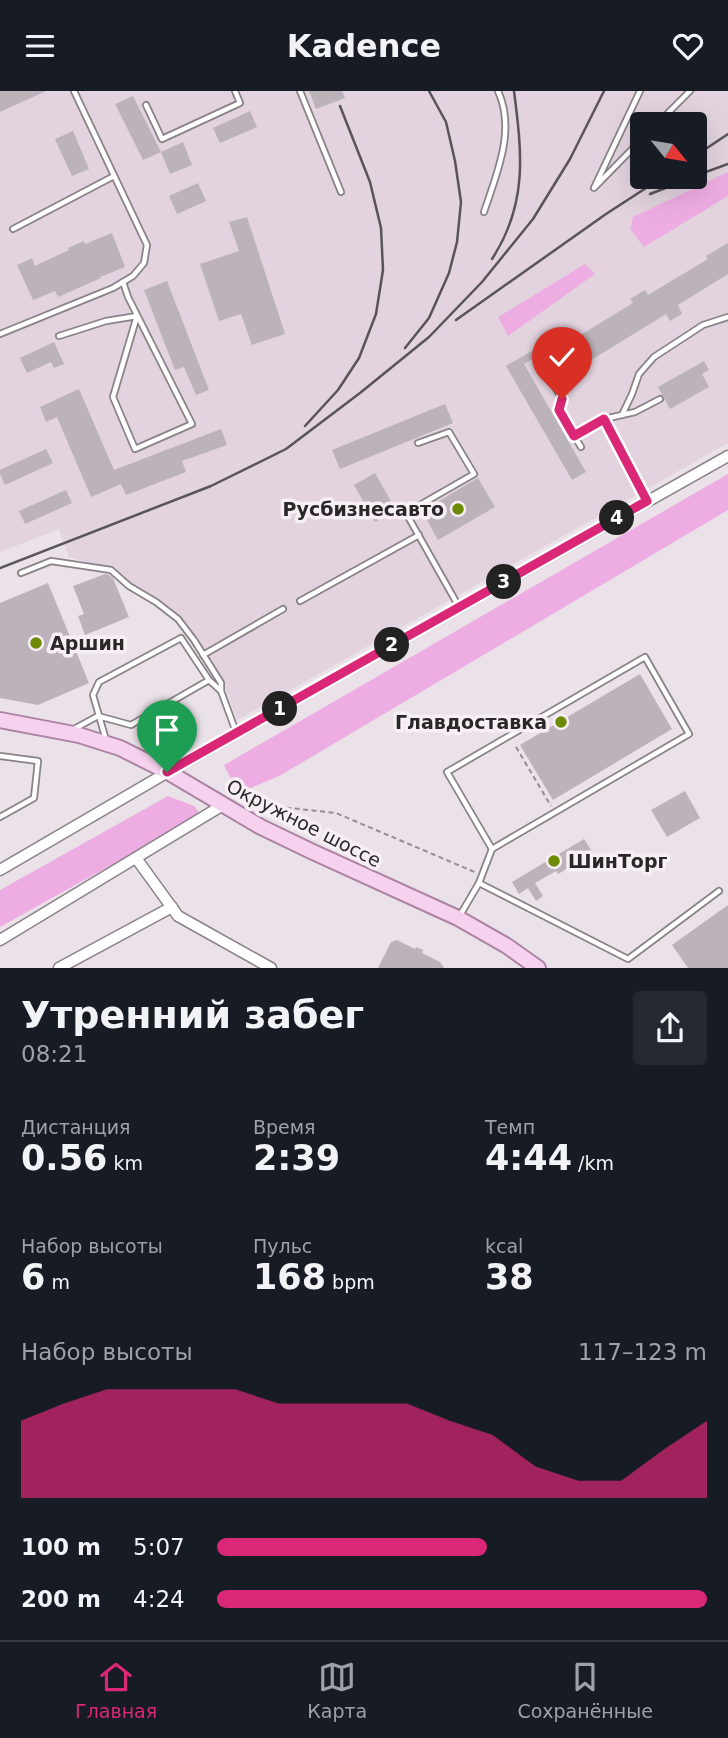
<!DOCTYPE html>
<html lang="ru">
<head>
<meta charset="utf-8">
<style>
	:root { --surface:#171b24; --page:#242831; --text:#f1f3f6; --muted:#9ea1a6; --line:#363941; --accent:#db2777 }
	body { margin:0; font-family:"DejaVu Sans",sans-serif; background:var(--page); color:var(--text); height:100vh; display:flex; flex-direction:column; font-size:26px; white-space:nowrap }
	* { box-sizing:border-box; margin:0 }
	p { font-size:23px; color:var(--muted) }
	.icon { flex:none; width:38px; height:38px; fill:none; stroke:currentColor; stroke-width:2; stroke-linecap:round; stroke-linejoin:round }
	.map { position:relative; height:877px; overflow:hidden }
	.side { display:flex; flex-direction:column; background:var(--surface); flex:1 }
	.side>* { flex:none }
	.needle { width:46px; rotate:120deg }
	.tools { position:absolute; left:630px; top:21px; display:grid; gap:14px }
	.tools a { display:grid; place-items:center; width:77px; height:77px; border-radius:7px; background:var(--surface); box-shadow:0 7px 28px #0002; font-size:35px }
	.pin { position:absolute; display:grid; place-items:center; width:60px; height:60px; color:#fff; margin:-72px -30px; border-radius:50% 50% 50% 0; rotate:-45deg; box-shadow:0 0 7px #0007 }
	.pin .icon { rotate:45deg }
	.km { position:absolute; width:35px; height:35px; margin:-18px; border-radius:50%; background:#222; color:#fff; font-size:19px; line-height:35px; text-align:center }
	.round { display:grid; place-items:center; flex:none; width:74px; height:74px; border-radius:7px; background:var(--page) }
	.summary { display:flex; align-items:center; justify-content:space-between; height:119px; padding:0 21px }
	h1 { font-size:38px; font-weight:700; line-height:52px }
	.figures { display:grid; grid-template-columns:repeat(3,1fr); gap:10px; height:119px; padding:7px 21px }
	.figures div { display:grid; align-content:center }
	.figures b { font-size:35px; font-weight:700 }
	.figures small { font-size:19px; font-weight:400 }
	.figures p { font-size:19px }
	.chart { height:196px; padding:14px 21px }
	.chart p { display:flex; justify-content:space-between }
	.chart svg { width:100%; height:126px; margin-top:7px; fill:var(--accent); opacity:.7 }
	ul { padding:0 21px; list-style:none; font-size:23px }
	li { display:grid; grid-template-columns:112px 84px 1fr; align-items:center; height:52px }
	li i { height:18px; border-radius:9px; background:var(--accent) }
	header { display:flex; justify-content:space-between; align-items:center; height:91px; padding:0 21px; background:var(--surface); font-size:32px; font-weight:700 }
	.tab-bar { display:flex; justify-content:space-around; align-items:center; height:98px; border-top:2px solid var(--line); background:var(--surface); font-size:19px; color:var(--muted) }
	.tab-bar a { display:grid; justify-items:center; gap:4px }
	.tab-bar .selected { color:var(--accent) }
	.map>svg:first-child { display:block }
	.built { fill:#e2d3de; fill-rule:evenodd }
	.green { fill:#eeade2 }
	.building { fill:#bbb3b9 }
	.lines { fill:none; stroke-linecap:round; stroke-linejoin:round }
	.lane-casing { stroke:#898288; stroke-width:8 }
	.street-casing { stroke:#898288; stroke-width:13 }
	.primary-casing { stroke:#ab83a3; stroke-width:18 }
	.path { stroke:#948e92; stroke-width:2; stroke-dasharray:5 3.5; stroke-linecap:butt }
	.lane { stroke:#fff; stroke-width:4.5 }
	.street { stroke:#fff; stroke-width:10 }
	.primary { stroke:#f7d2ef; stroke-width:14 }
	.rail { stroke:#585457; stroke-width:2.5 }
	.route-casing { stroke:#fff; stroke-width:14 }
	.route { stroke:#db2777; stroke-width:9 }
	.poi-dot { fill:#6c8a04; stroke:#f7eff5; stroke-width:2.5 }
	.labels { text-anchor:middle; stroke-width:7; stroke-linejoin:round; paint-order:stroke }
	.poi-label { font-size:19px; font-weight:bold; fill:#2a2729; stroke:#f7eff5; text-anchor:end }
	.street-label { font-size:19px; fill:#2a2729; stroke:#f7eff5 }
</style>
</head>
<body>
<header><svg class="icon" aria-label="menu" viewBox="0 0 24 24"><path d="M4 6h16M4 12h16M4 18h16"/></svg>Kadence<svg class="icon" aria-label="heart" viewBox="0 0 24 24"><path d="M12 20l-8-8c-3-5 5-10 8-4 3-6 11-1 8 4z"/></svg></header>
<div class="map">
<svg width="728" height="877" viewBox="0 0 728 877">
	<rect width="100%" height="100%" fill="#eae2e8"/>
	<path class="built" d="M0 0H728V352L237 629 223 590 187 533 172 519 150 504 123 489 110 478 69 466 59 438 0 461ZM642 33H695V86H642Z"/>
	<g class="green">
		<polygon points="728,81 728,105 644,156 630,138 633,126"/>
		<polygon points="585,173 595,183 508,245 498,226"/>
		<polygon points="728,383 728,419 281,684 244,700 232,690 224,674"/>
		<polygon points="168,705 194,715 201,724 0,836 0,799"/>
	</g>
	<g class="building">
		<polygon points="0,0 46,0 0,21"/>
		<polygon points="309,0 342,0 345,7 316,18"/>
		<polygon points="133,5 161,61 143,69 115,13"/>
		<polygon points="250,20 257,36 220,52 213,37"/>
		<polygon points="73,40 89,78 72,85 55,48"/>
		<polygon points="183,51 192,74 170,83 161,61"/>
		<polygon points="198,92 206,110 177,123 169,105"/>
		<polygon points="247,126 285,243 252,254 241,223 219,230 200,173 239,160 229,131"/>
		<polygon points="112,142 125,176 100,186 101,187 58,206 55,200 33,209 17,174 32,167 35,175 69,159 68,157 84,150 85,153"/>
		<polygon points="728,152 728,183 678,214 682,223 670,230 666,223 575,279 561,256 633,212 630,208 645,199 648,204 708,168 706,165"/>
		<polygon points="167,190 209,299 196,304 184,276 175,279 144,199"/>
		<polygon points="553,248 557,254 524,273 586,381 572,389 506,275"/>
		<polygon points="54,251 64,273 54,277 51,271 27,282 20,267"/>
		<polygon points="704,270 709,279 702,283 709,296 670,318 658,296"/>
		<polygon points="79,298 114,379 221,338 227,354 182,370 186,381 126,404 121,393 91,406 57,326 46,331 40,316"/>
		<polygon points="445,313 453,332 340,378 332,359"/>
		<polygon points="46,358 53,372 5,394 0,383 0,379"/>
		<polygon points="375,382 396,419 375,431 354,394"/>
		<polygon points="478,387 495,416 438,449 422,420"/>
		<polygon points="66,399 72,412 25,433 19,420"/>
		<polygon points="105,483 109,484 113,487 129,526 85,544 78,525 84,523 73,495"/>
		<polygon points="48,492 89,592 38,614 0,607 0,512"/>
		<polygon points="640,583 672,638 553,709 520,654"/>
		<polygon points="685,700 700,727 667,746 651,719"/>
		<polygon points="584,748 593,762 558,783 556,780 535,792 543,805 536,810 528,797 519,803 512,791"/>
		<polygon points="728,814 728,877 688,877 672,854"/>
		<polygon points="397,849 415,858 416,856 423,859 422,862 440,871 444,877 378,877 391,851"/>
	</g>
	<g class="lines">
		<g class="lane-casing">
			<g id="lane">
				<polyline points="300,0 341,101"/>
				<polyline points="640,0 594,97 642,48"/>
				<polyline points="146,14 162,48 240,12 235,0"/>
				<polyline points="657,33 690,0"/>
				<path d="M484 121C497 82 516 39 498 0"/>
				<polyline points="13,138 114,85"/>
				<polyline points="0,243 113,197 133,185 144,172 147,154 74,0"/>
				<polyline points="59,245 106,230 137,225 113,306 135,358 192,333 128,206 123,191"/>
				<polyline points="564,270 546,281 562,308 559,319 581,356"/>
				<polyline points="622,324 632,303 639,283 654,266 703,234 728,226"/>
				<polyline points="604,328 635,321 660,308"/>
				<polyline points="574,345 604,328 647,409"/>
				<polyline points="418,352 449,341 474,383 406,422 459,516"/>
				<polyline points="21,482 51,470 111,479 129,495 156,511 178,528 194,549 221,592 221,600"/>
				<polyline points="300,510 419,444"/>
				<polyline points="203,564 283,518"/>
				<polygon points="645,566 689,643 492,758 447,681"/>
				<polyline points="74,638 98,625 131,634 209,589"/>
				<polyline points="106,649 93,604 99,591 181,547 209,589 221,600 236,641"/>
				<polyline points="0,665 38,670 34,707 0,726"/>
				<polyline points="479,792 628,868 719,800"/>
				<polyline points="459,826 479,792 492,758"/>
			</g>
		</g>
		<g class="street-casing">
			<g id="street">
				<polyline points="136,767 178,825 271,877"/>
				<polyline points="0,779 168,681 728,365"/>
				<polyline points="0,849 223,714"/>
				<polyline points="59,877 172,816"/>
			</g>
		</g>
		<g class="primary-casing">
			<polyline id="primary" points="0,629 79,644 120,657 168,681 261,736 313,761 458,827 507,855 538,877"/>
		</g>
		<g class="path">
			<polyline points="516,656 551,715"/>
			<polyline points="244,712 336,722 477,782"/>
		</g>
		<use href="#lane" class="lane"/>
		<use href="#street" class="street"/>
		<use href="#primary" class="primary"/>
		<g class="rail">
			<polyline points="695,65 728,43"/>
			<polyline points="695,85 728,73"/>
			<polyline points="650,103 694,86"/>
			<path d="M492 168C528 113 522 62 514 0"/>
			<polyline points="456,229 606,123 663,86"/>
			<polyline points="405,257 429,227 449,182 457,151 461,111 455,70 446,31 429,0"/>
			<polyline points="305,335 338,299 359,267 376,223 383,179 381,137 370,91 340,15"/>
			<polyline points="0,477 211,395 286,358 360,302 429,246 482,191 533,128 570,68 604,0"/>
		</g>
	</g>
	<g class="lines">
		<g class="route-casing">
			<polyline id="route" points="167,681 647,410 604,328 574,345 559,319 562,308"/>
		</g>
		<use href="#route" class="route"/>
	</g>
	<g class="poi-dot">
		<circle cx="458" cy="418" r="7"/>
		<circle cx="36" cy="552" r="7"/>
		<circle cx="561" cy="631" r="7"/>
		<circle cx="554" cy="770" r="7"/>
	</g>
	<g class="labels">
		<g class="poi-label">
			<text x="444" y="425">Русбизнесавто</text>
			<text x="50" y="559" text-anchor="start">Аршин</text>
			<text x="547" y="638">Главдоставка</text>
			<text x="568" y="777" text-anchor="start">ШинТорг</text>
		</g>
		<g class="street-label">
			<text transform="translate(304 732) rotate(27)" y="7">Окружное шоссе</text>
		</g>
	</g>
</svg>
<div class="tools">
<a><svg class="needle" viewBox="-14 -14 28 28"><path d="M0-13l5 13h-10z" fill="#e53935"/><path d="M0 13l5-13h-10z" fill="#9ea1a6"/></svg></a>
</div>
<div class="pin" style="left:167px;top:681px;background:#1e9e55"><svg class="icon" aria-label="arrive" viewBox="0 0 24 24"><path d="M6 21V4h12l-3 4 3 4H6"/></svg></div>
<div class="pin" style="left:562px;top:308px;background:#d93025"><svg class="icon" aria-label="check" viewBox="0 0 24 24"><path d="M5 12l5 5 9-10"/></svg></div>
<b class="km" style="left:280px;top:618px">1</b>
<b class="km" style="left:392px;top:554px">2</b>
<b class="km" style="left:504px;top:491px">3</b>
<b class="km" style="left:617px;top:427px">4</b>
</div>
<section class="side">
<div class="summary"><div><h1>Утренний забег</h1><p>08:21</p></div><a class="round"><svg class="icon" aria-label="share" viewBox="0 0 24 24"><path d="M12 15V3M7 8l5-5 5 5M5 13v7h14v-7"/></svg></a></div>
<div class="figures">
<div><p>Дистанция</p><b>0.56<small> km</small></b></div>
<div><p>Время</p><b>2:39</b></div>
<div><p>Темп</p><b>4:44<small> /km</small></b></div>
</div>
<div class="figures">
<div><p>Набор высоты</p><b>6<small> m</small></b></div>
<div><p>Пульс</p><b>168<small> bpm</small></b></div>
<div><p>kcal</p><b>38</b></div>
</div>
<div class="chart"><p><span>Набор высоты</span>117–123 m</p>
<svg viewBox="0 0 160 44" preserveAspectRatio="none"><path d="M0 44V17L10 11L20 6L30 6L40 6L50 6L60 11L70 11L80 11L90 11L100 17L110 22L120 33L130 38L140 38L150 27L160 17V44z"/></svg>
</div>
<ul>
<li><b>100 m</b>5:07<i style="width:55%"></i></li>
<li><b>200 m</b>4:24<i style="width:100%"></i></li>
</ul>
</section>
<nav class="tab-bar">
<a class="selected"><svg class="icon" aria-label="home" viewBox="0 0 24 24"><path d="M3 11l9-7 9 7M6 9v11h12V9"/></svg>Главная</a>
<a><svg class="icon" aria-label="map" viewBox="0 0 24 24"><path d="M3 6l6-2 6 2 6-2v14l-6 2-6-2-6 2zM9 4v14M15 6v14"/></svg>Карта</a>
<a><svg class="icon" aria-label="saved" viewBox="0 0 24 24"><path d="M7 4h10v16l-5-4-5 4z"/></svg>Сохранённые</a>
</nav>
</body>
</html>
